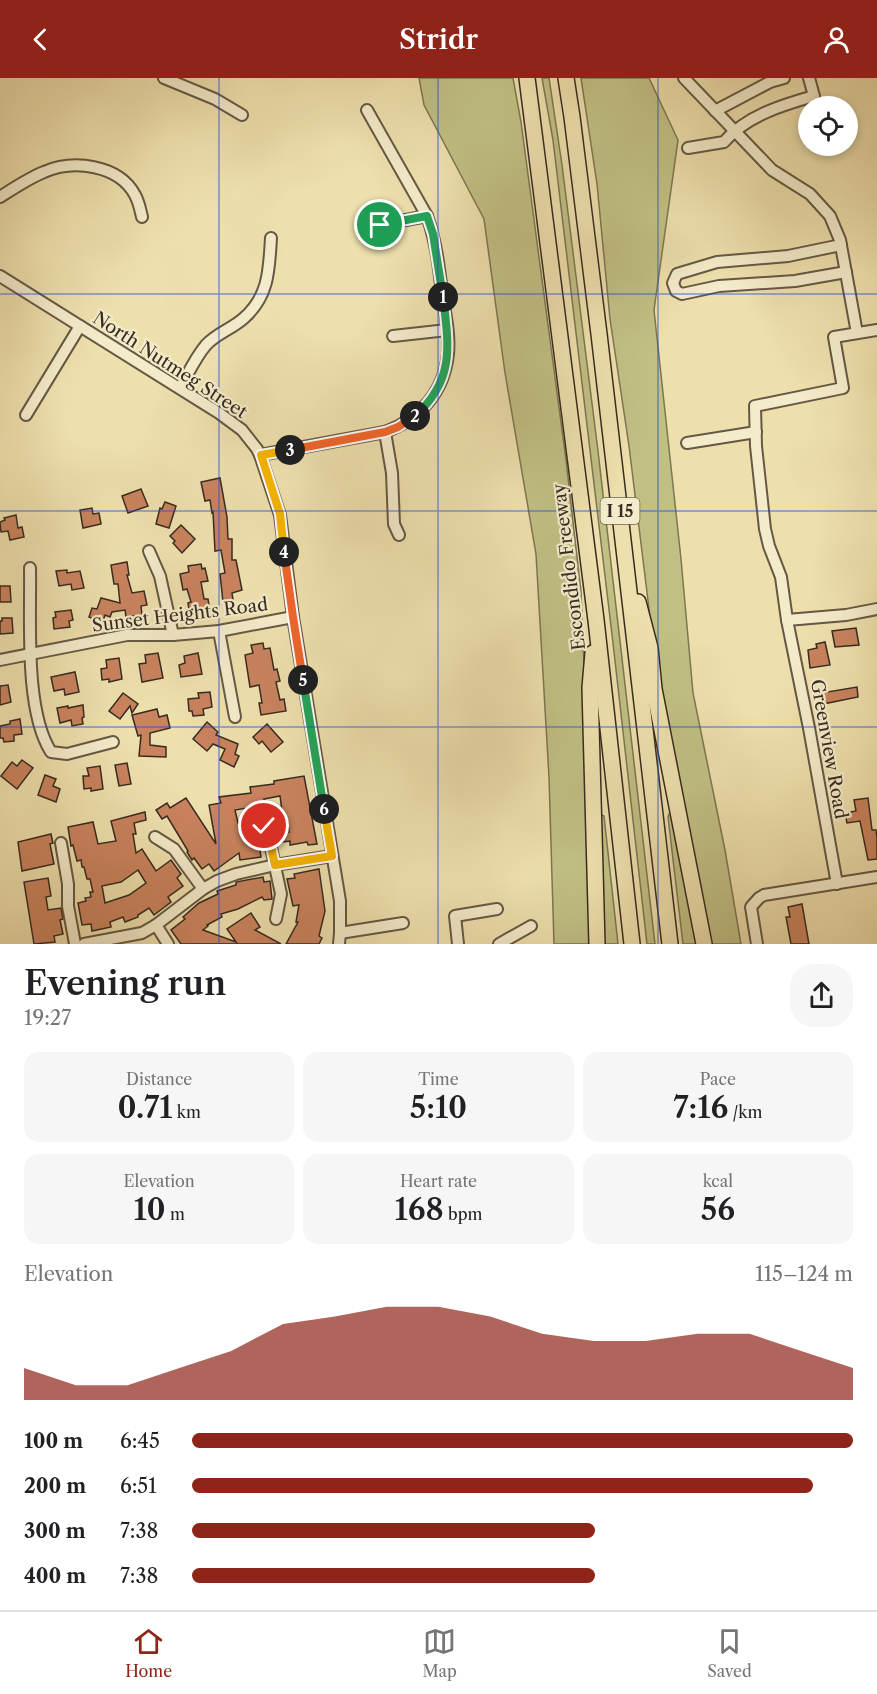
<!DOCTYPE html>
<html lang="en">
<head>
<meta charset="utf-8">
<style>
	:root { --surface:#fff; --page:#f6f6f6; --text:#202124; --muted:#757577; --line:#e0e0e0; --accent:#8f2418 }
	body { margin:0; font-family:"Libre Caslon Text",serif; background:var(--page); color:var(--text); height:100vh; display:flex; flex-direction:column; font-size:22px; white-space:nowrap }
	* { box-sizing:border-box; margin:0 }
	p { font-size:20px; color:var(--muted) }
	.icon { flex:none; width:33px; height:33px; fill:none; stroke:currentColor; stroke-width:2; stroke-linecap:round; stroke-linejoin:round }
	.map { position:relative; height:866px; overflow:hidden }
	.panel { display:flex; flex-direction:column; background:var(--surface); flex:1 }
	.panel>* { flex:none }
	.controls { position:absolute; left:798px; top:18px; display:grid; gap:12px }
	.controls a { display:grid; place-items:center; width:60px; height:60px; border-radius:50%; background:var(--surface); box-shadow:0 3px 9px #0003; font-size:30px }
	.pin { position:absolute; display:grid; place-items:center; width:51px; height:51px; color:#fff; margin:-26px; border:3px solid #fff; border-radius:50%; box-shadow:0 2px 6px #0007 }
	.km { position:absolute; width:30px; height:30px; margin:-15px; border-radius:50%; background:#222; color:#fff; font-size:16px; line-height:30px; text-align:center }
	.round { display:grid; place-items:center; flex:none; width:63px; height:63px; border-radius:24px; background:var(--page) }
	.headline { display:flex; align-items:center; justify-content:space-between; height:102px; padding:0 24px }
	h1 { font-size:33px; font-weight:600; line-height:45px }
	.stats { display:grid; grid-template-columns:repeat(3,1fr); gap:9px; height:102px; padding:6px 24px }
	.stats div { display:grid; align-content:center; border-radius:15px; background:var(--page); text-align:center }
	.stats b { font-size:30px; font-weight:600 }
	.stats small { font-size:16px; font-weight:400 }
	.stats p { font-size:16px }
	.chart { height:168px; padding:12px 24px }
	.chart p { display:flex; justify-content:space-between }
	.chart svg { width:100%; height:108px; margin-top:6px; fill:var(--accent); opacity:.7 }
	ul { padding:0 24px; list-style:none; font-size:20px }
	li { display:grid; grid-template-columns:96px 72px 1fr; align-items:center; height:45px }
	li i { height:15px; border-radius:8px; background:var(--accent) }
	header { display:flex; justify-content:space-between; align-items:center; height:78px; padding:0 24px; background:var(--accent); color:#fff; font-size:27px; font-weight:600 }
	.tab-bar { display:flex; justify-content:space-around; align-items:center; height:84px; border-top:2px solid var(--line); background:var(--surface); font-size:16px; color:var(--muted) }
	.tab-bar a { display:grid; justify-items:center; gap:3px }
	.tab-bar .current { color:var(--accent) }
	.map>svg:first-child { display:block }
	.green { fill:#c1c084; stroke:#7c7652; stroke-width:1.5 }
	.building { fill:#c9835e; stroke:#372b21; stroke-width:1.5; fill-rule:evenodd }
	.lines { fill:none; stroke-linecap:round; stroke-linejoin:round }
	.minor-casing { stroke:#655844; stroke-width:14 }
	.highway-casing { stroke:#372b21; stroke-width:18 }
	.minor { stroke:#f4ebca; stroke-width:10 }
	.highway { stroke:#eee0ad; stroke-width:15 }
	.split-1-casing { stroke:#fff; stroke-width:12 }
	.split-2-casing { stroke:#fff; stroke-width:12 }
	.split-3-casing { stroke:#fff; stroke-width:12 }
	.split-4-casing { stroke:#fff; stroke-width:12 }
	.split-5-casing { stroke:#fff; stroke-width:12 }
	.split-6-casing { stroke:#fff; stroke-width:12 }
	.split-7-casing { stroke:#fff; stroke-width:12 }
	.split-1 { stroke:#22a559; stroke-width:8 }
	.split-2 { stroke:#22a559; stroke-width:8 }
	.split-3 { stroke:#f0652b; stroke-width:8 }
	.split-4 { stroke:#f5b400; stroke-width:8 }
	.split-5 { stroke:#f0652b; stroke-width:8 }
	.split-6 { stroke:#22a559; stroke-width:8 }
	.split-7 { stroke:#f5b400; stroke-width:8 }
	.grid { fill:none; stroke:#1d4ed8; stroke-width:1.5; stroke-opacity:0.55 }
	.labels { text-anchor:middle; stroke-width:4.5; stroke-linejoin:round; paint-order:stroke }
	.shield { fill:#f4ebca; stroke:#706554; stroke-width:1.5 }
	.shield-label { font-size:16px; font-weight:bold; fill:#372b21 }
	.street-label { font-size:18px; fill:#372b21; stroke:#f4ebca }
</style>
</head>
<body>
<header><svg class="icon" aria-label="back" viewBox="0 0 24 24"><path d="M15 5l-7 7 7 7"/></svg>Stridr<svg class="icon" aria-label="person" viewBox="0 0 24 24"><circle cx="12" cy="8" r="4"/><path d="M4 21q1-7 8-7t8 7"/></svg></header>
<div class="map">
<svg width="877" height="866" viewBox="0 0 877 866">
	<rect width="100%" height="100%" fill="#eee0ad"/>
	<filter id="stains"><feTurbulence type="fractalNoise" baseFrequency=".00333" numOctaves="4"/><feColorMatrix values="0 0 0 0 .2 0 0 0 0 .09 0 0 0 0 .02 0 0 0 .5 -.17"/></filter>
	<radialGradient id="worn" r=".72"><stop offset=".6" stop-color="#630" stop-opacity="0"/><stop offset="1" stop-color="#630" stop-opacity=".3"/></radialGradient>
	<g class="green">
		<polygon points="419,0 513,0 521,44 566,382 581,514 588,684 590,866 554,866 549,699 536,476 505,295 484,141 424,27"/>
		<polygon points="542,0 549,0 562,87 598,373 655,866 647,866 613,565 553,62"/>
		<polygon points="581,0 649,0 678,62 654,232 681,481 693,615 725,772 741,866 711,866 660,606 651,547 629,368 610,241 597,106"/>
		<polygon points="600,736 604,738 618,866 602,866"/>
		<polygon points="669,736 673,736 699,866 683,866 668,739"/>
	</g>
	<g class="building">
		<polygon points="220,400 227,439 228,461 232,461 232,482 236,482 242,512 232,515 233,522 223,524 220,496 225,495 221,472 215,473 213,434 212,435 210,422 205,423 201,404"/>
		<polygon points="141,411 148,428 128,435 122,418"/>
		<polygon points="165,424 176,428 169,450 156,446 160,430 162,431"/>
		<polygon points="92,430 93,436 99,435 101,446 83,450 80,432"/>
		<polygon points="16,437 18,450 22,449 24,459 10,462 8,453 1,454 0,444 5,442 4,440"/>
		<polygon points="181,447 195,461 182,475 173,465 175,463 170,458"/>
		<polygon points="127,484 129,497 127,497 132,515 144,513 147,527 141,528 142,537 126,539 125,532 112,534 110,539 105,537 103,544 89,539 92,530 97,531 101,520 120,525 118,506 114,506 111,487"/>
		<polygon points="201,486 202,491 205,490 208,503 201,504 204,521 208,521 210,534 190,538 188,525 191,524 187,511 183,512 180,496 189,494 188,488"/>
		<polygon points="67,492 67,495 80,493 84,510 72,512 71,506 59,508 56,493"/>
		<polygon points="0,508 10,508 11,524 0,524"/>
		<polygon points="71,532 73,542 69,543 70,549 54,551 53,540 56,539 55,534"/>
		<polygon points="2,540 12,540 13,555 0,556 0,543 2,543"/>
		<polygon points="856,550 859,567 835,569 832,553"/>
		<polygon points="825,564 830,587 810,590 808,572 817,570 816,566"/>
		<polygon points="263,565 264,571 270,570 274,592 277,591 280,603 276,604 280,622 284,621 286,633 261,637 259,625 262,625 259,607 250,609 245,577 253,575 251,567"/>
		<polygon points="158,575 163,600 142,604 139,586 146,585 145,577"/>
		<polygon points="198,575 202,596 181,599 179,587 185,585 184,578"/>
		<polygon points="119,580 122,601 109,604 109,601 102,602 101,591 107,590 106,582"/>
		<polygon points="75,594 79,614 65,617 64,611 54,613 51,599"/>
		<polygon points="8,607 11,624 0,627 0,608"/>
		<polygon points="857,609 858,619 823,626 821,615"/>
		<polygon points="210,614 212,629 203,631 204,637 193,638 192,633 189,633 188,621 199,620 198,615"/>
		<polygon points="123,615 138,626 132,635 130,628 120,641 109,633"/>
		<polygon points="83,627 84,639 82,640 83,646 72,648 71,642 60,645 57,630 68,628 68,630"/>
		<polygon points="157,631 159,639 167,637 170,650 150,655 150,667 166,669 166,679 139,678 141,657 138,658 132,637"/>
		<polygon points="20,641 22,656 14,657 14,663 4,664 3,660 0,660 0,648 10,646 10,643"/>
		<polygon points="207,644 218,654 216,657 238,666 235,676 239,678 234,689 220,682 225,671 213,666 207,673 193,661"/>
		<polygon points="267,646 283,664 271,674 262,663 259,666 253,659"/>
		<polygon points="22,682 33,690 17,711 1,698 12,684 17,688"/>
		<polygon points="127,685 131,706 119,708 115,687"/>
		<polygon points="100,688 103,711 91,713 91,710 84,711 83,698 89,698 87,690"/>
		<polygon points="45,697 56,701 53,708 60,711 56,724 38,717"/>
		<polygon points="304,698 317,766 308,767 307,764 290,767 290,763 282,764 280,756 289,754 287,740 283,741 280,718 264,721 265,727 235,732 238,745 241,745 245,763 258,761 261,779 240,782 239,775 214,793 209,786 202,791 194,780 192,782 187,774 188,773 167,738 162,741 156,732 167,725 170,730 186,720 216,766 209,727 221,725 219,719 251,715 250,709 274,706 274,703"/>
		<polygon points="868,720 872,752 876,752 877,760 877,781 868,782 860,743 847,745 845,735 856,733 854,722"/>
		<path d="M145 734 146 742 134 745 136 756H133L136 775 142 771 156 793 171 782 181 796 177 800 183 808 168 819 171 824 154 837 149 830 138 837V839L125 844 123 839 110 844 111 849 92 853 91 846 82 847 78 825 86 823 85 820 91 819 90 814H93L90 801H87L84 789H82L81 782 77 783 73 767 71 768 68 749 93 744 98 766 116 763 111 743ZM138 792 146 805 129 817 105 825 102 808 121 804Z"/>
		<polygon points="51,756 53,765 50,766 54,786 22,793 18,764"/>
		<polygon points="319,791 325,833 319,858 322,860 319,866 286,866 298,844 296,844 299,827 293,828 287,801 295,800 294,796"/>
		<polygon points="263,799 264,804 270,803 272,821 264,822 262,819 238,831 221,836 222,839 207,847 208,848 203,852 236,864 227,851 251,835 260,849 255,852 281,866 181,866 171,852 185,841 183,839 199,825 218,816 217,813 236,807 236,804"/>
		<polygon points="48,800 51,818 46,819 48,832 61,830 63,841 60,842 63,856 54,858 55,864 34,866 24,804"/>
		<polygon points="802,826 809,866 791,866 786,839 790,839 788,829"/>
	</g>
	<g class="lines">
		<g class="minor-casing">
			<g id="minor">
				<polyline points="164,0 215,21 242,37"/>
				<polyline points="684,0 772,92 810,116 830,138 840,162 857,255"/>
				<polyline points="715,33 770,4 784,0"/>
				<path d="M688 70 724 64C746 38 782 27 814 18L809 0"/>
				<path d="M0 119C14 110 29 100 44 94 74 81 119 87 135 117 139 124 140 131 142 139"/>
				<polyline points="380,147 427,138"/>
				<polyline points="841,167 788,178 717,184 677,196 673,205 676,213 682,216 719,208 795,203 846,194"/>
				<polyline points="0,198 219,335 242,352 257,371 260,377 280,437 293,539 340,823 340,855 339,866"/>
				<polyline points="393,258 447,252"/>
				<path d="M180 310C188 296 195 280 206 267 217 255 232 251 244 240 269 218 269 192 271 160"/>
				<polyline points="26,337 80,248"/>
				<polyline points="385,354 392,395 394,446 399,457"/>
				<polyline points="687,365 756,354"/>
				<path d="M260 377 385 354C420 341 444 314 448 276 450 256 445 235 442 215 439 189 436 163 427 138L367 32"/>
				<polyline points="149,473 160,498 173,557"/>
				<path d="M30 490C31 540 24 632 51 674L67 676 113 664"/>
				<polyline points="787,542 846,537 877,531"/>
				<polyline points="219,553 235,639"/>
				<polyline points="0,582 127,557 173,557 219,553 293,539"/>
				<polyline points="264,748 270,765 281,816 276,841"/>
				<polyline points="155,759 174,771 203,811"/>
				<polyline points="61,765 68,806 68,828 75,866"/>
				<polyline points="837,806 809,650 787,542 781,499 769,468 765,451 756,368 755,328 843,310 834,259 877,252"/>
				<polyline points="156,847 168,866"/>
				<polyline points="340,855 403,845"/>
				<polyline points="84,866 142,855 156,847 203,811 217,803 236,796 275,787 332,778"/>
				<polyline points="458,866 455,838 497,831"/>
				<polyline points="499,866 531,848"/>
				<polyline points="757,866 751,829 759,820 764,817 877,799"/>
			</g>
		</g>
		<g class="highway-casing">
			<g id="highway">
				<polyline points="527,0 596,542 632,866"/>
				<polyline points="566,0 572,39 599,256 670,866"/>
				<polyline points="638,524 650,570 654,611 704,866"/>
				<polyline points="593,575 590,610 597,866"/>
			</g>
		</g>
		<use href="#minor" class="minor"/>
		<use href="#highway" class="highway"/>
	</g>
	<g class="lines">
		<g class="split-1-casing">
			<polyline id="split-1" points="380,147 427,138 433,156 443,219"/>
		</g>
		<g class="split-2-casing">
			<path id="split-2" d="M415 338C455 302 449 268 443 219"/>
		</g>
		<g class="split-3-casing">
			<polyline id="split-3" points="290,372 385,354 398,349 415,338"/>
		</g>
		<g class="split-4-casing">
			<polyline id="split-4" points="284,474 280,436 261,377 290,372"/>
		</g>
		<g class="split-5-casing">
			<polyline id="split-5" points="284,474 293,539 303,602"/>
		</g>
		<g class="split-6-casing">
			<polyline id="split-6" points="303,602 324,731"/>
		</g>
		<g class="split-7-casing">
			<polyline id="split-7" points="264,748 270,765 275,787 332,778 324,731"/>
		</g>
		<use href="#split-1" class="split-1"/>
		<use href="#split-2" class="split-2"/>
		<use href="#split-3" class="split-3"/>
		<use href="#split-4" class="split-4"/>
		<use href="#split-5" class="split-5"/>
		<use href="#split-6" class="split-6"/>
		<use href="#split-7" class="split-7"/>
	</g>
	<path class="grid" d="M219 0V866M438 0V866M658 0V866M0 216H877M0 433H877M0 649H877"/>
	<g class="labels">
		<rect class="shield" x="600.5" y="420" width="39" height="26" rx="4.5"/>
		<g class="shield-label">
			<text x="620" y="439">I 15</text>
		</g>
		<g class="street-label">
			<text transform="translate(170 287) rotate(33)" y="6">North Nutmeg Street</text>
			<text transform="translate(569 489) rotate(-97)" y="6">Escondido Freeway</text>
			<text transform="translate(180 537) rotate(-7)" y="6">Sunset Heights Road</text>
			<text transform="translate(829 671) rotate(80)" y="6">Greenview Road</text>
		</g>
	</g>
	<rect width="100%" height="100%" filter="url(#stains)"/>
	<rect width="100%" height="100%" fill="url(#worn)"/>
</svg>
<div class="controls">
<a><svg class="icon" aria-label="locate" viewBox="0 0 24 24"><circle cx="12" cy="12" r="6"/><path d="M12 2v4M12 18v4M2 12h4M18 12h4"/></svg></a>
</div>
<div class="pin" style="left:380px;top:147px;background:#1e9e55"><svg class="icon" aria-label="arrive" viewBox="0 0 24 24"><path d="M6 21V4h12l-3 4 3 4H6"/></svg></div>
<div class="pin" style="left:264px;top:748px;background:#d93025"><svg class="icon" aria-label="check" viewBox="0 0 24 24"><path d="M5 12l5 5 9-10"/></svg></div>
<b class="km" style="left:443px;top:219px">1</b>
<b class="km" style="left:415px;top:338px">2</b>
<b class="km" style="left:290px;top:372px">3</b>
<b class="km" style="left:284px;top:474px">4</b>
<b class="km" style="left:303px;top:602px">5</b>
<b class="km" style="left:324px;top:731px">6</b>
</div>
<section class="panel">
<div class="headline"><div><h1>Evening run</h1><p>19:27</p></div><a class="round"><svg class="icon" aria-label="share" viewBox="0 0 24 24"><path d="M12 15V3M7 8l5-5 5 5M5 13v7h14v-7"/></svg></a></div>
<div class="stats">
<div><p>Distance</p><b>0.71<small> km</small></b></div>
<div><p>Time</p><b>5:10</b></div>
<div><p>Pace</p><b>7:16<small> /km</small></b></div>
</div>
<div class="stats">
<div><p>Elevation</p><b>10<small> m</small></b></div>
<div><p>Heart rate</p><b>168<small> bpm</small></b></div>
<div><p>kcal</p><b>56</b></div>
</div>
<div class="chart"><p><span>Elevation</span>115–124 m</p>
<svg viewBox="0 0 160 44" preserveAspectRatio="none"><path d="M0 44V31L10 38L20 38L30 31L40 24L50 13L60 10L70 6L80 6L90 10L100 17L110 20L120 20L130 17L140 17L150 24L160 31V44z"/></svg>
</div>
<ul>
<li><b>100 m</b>6:45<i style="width:100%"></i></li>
<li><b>200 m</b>6:51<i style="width:94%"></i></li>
<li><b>300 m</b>7:38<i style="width:61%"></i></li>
<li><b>400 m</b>7:38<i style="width:61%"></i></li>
</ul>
</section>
<nav class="tab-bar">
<a class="current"><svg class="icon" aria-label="home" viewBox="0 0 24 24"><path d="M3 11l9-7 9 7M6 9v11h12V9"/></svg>Home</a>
<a><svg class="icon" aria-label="map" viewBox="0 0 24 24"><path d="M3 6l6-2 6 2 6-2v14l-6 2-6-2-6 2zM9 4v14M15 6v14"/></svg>Map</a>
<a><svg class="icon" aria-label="saved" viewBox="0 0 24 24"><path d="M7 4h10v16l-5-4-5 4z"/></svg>Saved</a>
</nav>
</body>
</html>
